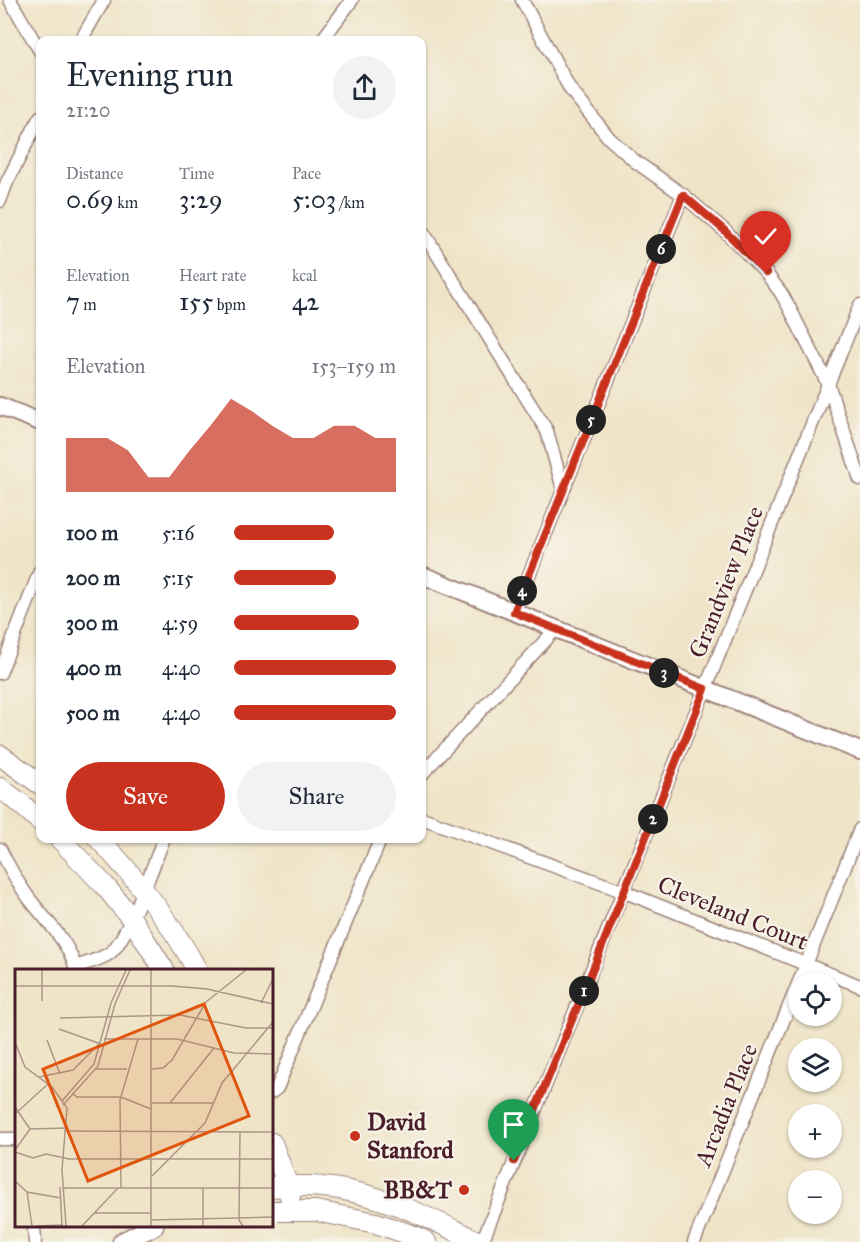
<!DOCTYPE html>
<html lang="en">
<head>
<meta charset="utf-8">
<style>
	:root { --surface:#fff; --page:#f2f2f3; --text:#1f2937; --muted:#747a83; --accent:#c8321e }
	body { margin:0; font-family:"IM FELL Great Primer",serif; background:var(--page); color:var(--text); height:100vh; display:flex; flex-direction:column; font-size:22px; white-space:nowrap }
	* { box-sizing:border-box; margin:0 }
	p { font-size:20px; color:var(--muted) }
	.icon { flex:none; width:33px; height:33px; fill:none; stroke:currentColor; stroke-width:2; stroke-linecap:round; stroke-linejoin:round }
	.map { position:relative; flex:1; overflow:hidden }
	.sheet { position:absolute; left:36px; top:36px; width:390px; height:807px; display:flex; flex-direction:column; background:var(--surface); border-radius:12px; box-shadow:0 2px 4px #0004 }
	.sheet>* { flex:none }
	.controls { position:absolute; left:788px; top:972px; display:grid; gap:12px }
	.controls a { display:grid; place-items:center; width:54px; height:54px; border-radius:50%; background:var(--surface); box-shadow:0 2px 4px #0004; font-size:30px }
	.pin { position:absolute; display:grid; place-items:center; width:51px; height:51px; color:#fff; margin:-62px -26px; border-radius:50% 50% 50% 0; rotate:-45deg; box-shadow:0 0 6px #0007 }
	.pin .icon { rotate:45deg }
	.km { position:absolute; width:30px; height:30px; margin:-15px; border-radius:50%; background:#222; color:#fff; font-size:16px; line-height:30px; text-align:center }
	.round { display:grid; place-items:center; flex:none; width:63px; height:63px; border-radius:32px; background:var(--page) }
	.head { display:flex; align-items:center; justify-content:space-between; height:102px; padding:0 30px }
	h1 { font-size:33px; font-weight:600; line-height:45px }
	.figures { display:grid; grid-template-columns:repeat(3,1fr); gap:9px; height:102px; padding:6px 30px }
	.figures div { display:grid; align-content:center }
	.figures b { font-size:26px; font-weight:600 }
	.figures small { font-size:16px; font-weight:400 }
	.figures p { font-size:16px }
	.chart { height:168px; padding:12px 30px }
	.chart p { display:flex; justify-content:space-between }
	.chart svg { width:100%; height:108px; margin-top:6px; fill:var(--accent); opacity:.7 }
	.primary-button { display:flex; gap:12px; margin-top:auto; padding:12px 30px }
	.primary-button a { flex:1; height:69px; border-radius:36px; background:var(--accent); color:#fff; font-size:24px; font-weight:600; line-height:69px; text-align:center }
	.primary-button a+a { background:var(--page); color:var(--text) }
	ul { padding:0 30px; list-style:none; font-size:20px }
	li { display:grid; grid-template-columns:96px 72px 1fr; align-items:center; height:45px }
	li i { height:15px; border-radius:8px; background:var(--accent) }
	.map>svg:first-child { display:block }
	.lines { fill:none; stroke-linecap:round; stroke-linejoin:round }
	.minor-casing { stroke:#9c8279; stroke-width:15 }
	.tertiary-casing { stroke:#9c8279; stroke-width:20 }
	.secondary-casing { stroke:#9c8279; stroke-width:21 }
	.primary-casing { stroke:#9c8279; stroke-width:22 }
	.minor { stroke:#fff; stroke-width:12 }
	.tertiary { stroke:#fff; stroke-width:16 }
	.secondary { stroke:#fff; stroke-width:18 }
	.primary { stroke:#fff; stroke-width:20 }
	.route-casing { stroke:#fff; stroke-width:12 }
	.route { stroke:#c8321e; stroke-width:8 }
	.poi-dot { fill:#c8321e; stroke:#f7f3e8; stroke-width:2 }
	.labels { text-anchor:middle; stroke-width:4.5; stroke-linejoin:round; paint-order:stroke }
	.street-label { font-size:24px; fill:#4a1f2b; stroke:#f7f3e8 }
	.poi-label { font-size:24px; font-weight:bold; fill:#4a1f2b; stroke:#f7f3e8; text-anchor:start }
	.inset-road { fill:none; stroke:#ad9589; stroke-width:1.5 }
	.view { fill:#e0560e; fill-opacity:0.15; stroke:#e0560e; stroke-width:3 }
	.inset-edge { fill:none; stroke:#4a1f2b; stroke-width:3 }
</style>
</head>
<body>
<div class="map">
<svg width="860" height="1242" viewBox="0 0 860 1242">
	<rect width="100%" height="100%" fill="#f7f3e8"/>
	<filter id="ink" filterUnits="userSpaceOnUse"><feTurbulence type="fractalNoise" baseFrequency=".0167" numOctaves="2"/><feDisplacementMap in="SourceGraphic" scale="12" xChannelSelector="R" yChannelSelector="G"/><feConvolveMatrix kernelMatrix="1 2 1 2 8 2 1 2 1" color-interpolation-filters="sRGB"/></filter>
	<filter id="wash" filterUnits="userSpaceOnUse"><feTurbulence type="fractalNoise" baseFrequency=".008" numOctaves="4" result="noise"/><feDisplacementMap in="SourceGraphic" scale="24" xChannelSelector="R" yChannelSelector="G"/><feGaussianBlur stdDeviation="1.35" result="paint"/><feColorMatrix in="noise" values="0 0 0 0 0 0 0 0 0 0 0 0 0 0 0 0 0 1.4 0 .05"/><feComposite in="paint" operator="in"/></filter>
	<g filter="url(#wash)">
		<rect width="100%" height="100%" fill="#efe4c7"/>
	</g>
	<g filter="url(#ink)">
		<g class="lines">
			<g class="minor-casing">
				<g id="minor">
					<polyline points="10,0 40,51"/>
					<polyline points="522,0 570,89 609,138 636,162 683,195 724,230 766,273 781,293 789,307 828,384 860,479"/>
					<polyline points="81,40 104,0"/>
					<polyline points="322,40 352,0"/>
					<polyline points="0,201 7,182 40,117"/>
					<polyline points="422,230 547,431 563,489"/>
					<polyline points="514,612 683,195"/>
					<polyline points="0,673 40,571"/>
					<polyline points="422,774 556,629"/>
					<polyline points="422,818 625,892 860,986"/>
					<path d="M0 849C8 865 17 882 28 897 45 920 69 941 76 970"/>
					<path d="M75 967C86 963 100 960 110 953 128 939 154 863 164 838"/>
					<polyline points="799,982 860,829"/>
					<polyline points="272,1092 277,1088 381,838"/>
					<polyline points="0,1139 16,1139"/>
					<polyline points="34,1226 35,1242"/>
					<polyline points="482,1242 860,305"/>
					<polyline points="694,1242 798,984"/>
				</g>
			</g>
			<g class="tertiary-casing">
				<g id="tertiary">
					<polyline points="0,406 40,422"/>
					<polyline points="422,575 860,751"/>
				</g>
			</g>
			<g class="secondary-casing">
				<polyline id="secondary" points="122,1242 154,1226"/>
			</g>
			<g class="primary-casing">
				<g id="primary">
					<polyline points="0,755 40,784"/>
					<polyline points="0,788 20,803 40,821"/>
					<polyline points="59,838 105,886 131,918 164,970"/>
					<path d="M98 838C136 878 171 922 197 970"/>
					<polyline points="272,1143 288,1186 290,1197"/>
					<path d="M272 1187C288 1186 306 1185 323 1187 378 1192 430 1218 479 1242"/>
					<polyline points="272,1211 316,1211 376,1223 417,1237 426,1242"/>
				</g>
			</g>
			<use href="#minor" class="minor"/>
			<use href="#tertiary" class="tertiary"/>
			<use href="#secondary" class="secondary"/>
			<use href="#primary" class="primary"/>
		</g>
	</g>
	<g class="lines" filter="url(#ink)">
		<g class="route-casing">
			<polyline id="route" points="514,1161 597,959 705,689 514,612 683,195 724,230 766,273"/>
		</g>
		<use href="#route" class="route"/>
	</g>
	<g class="poi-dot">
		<circle cx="355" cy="1136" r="6"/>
		<circle cx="464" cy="1190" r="6"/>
	</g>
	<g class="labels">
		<g class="street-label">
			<text transform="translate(726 582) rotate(-68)" y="8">Grandview Place</text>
			<text transform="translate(733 913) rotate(22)" y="8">Cleveland Court</text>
			<text transform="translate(726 1105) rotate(-68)" y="8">Arcadia Place</text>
		</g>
		<g class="poi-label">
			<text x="367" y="1130">David<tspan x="367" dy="28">Stanford</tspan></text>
			<text x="452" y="1198" text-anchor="end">BB&amp;T</text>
		</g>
	</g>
	<g transform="translate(15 969)">
		<rect width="258" height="258" fill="#efe4c7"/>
		<path class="inset-road" d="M136 1V257M0 17H157L192 20 258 35M27 32V1M246 34 258 10M45 49 165 46 231 59H258M44 60 86 75M89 70H162L219 84 258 85M32 71 45 105M0 73 10 98 37 118 52 139 47 201 51 257M81 100H112M136 100 148 99 157 91 191 33 231 1M24 108 58 101 84 75M57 124 62 128H106L136 140M47 132 79 95 96 34 111 1M136 134H199M155 134 199 79M48 136 83 97 100 35 115 1M0 138 15 160 53 159M0 145 33 115M49 162 258 163M225 163 224 251 228 257M0 181 15 160M0 183 18 189 31 185 54 190H258M137 207 190 154 207 114 258 53M0 212 12 223 46 229M45 218 47 257M49 219H258M106 219 105 131 123 70M12 223 17 257M80 244H136M136 251 258 248M22 257 48 256M67 257 103 219M188 257V219"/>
		<path class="view" d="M189 35 234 147 73 212 28 100Z"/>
		<rect width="258" height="258" class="inset-edge"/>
	</g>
</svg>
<div class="controls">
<a><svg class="icon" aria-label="locate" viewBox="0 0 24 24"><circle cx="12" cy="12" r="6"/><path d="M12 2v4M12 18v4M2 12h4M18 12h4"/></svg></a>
<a><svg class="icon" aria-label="layers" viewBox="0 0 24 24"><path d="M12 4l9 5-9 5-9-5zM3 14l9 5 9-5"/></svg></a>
<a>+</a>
<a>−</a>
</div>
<div class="pin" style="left:514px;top:1161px;background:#1e9e55"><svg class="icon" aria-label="arrive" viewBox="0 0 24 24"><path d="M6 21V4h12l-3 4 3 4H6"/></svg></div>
<div class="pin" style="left:766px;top:273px;background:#d93025"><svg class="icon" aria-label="check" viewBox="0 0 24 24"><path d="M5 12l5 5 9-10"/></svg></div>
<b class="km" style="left:584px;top:991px">1</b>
<b class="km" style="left:653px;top:819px">2</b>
<b class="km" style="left:664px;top:673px">3</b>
<b class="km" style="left:522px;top:591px">4</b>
<b class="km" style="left:591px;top:420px">5</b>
<b class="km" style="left:661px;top:249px">6</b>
<section class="sheet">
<div class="head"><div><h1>Evening run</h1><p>21:20</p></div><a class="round"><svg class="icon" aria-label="share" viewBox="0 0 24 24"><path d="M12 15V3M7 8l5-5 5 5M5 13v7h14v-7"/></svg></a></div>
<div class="figures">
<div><p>Distance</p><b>0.69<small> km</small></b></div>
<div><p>Time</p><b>3:29</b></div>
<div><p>Pace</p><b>5:03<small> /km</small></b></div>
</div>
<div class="figures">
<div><p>Elevation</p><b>7<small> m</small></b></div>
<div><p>Heart rate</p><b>155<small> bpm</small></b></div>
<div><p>kcal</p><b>42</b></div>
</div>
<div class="chart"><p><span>Elevation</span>153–159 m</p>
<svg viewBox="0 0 160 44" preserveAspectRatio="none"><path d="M0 44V22L10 22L20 22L30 27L40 38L50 38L60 27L70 17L80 6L90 11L100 17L110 22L120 22L130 17L140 17L150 22L160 22V44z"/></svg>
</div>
<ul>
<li><b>100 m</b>5:16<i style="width:62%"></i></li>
<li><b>200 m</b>5:15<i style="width:63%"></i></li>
<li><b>300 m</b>4:59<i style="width:77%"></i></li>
<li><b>400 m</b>4:40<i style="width:100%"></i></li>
<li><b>500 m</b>4:40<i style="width:100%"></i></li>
</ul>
<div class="primary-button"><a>Save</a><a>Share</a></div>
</section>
</div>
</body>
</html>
